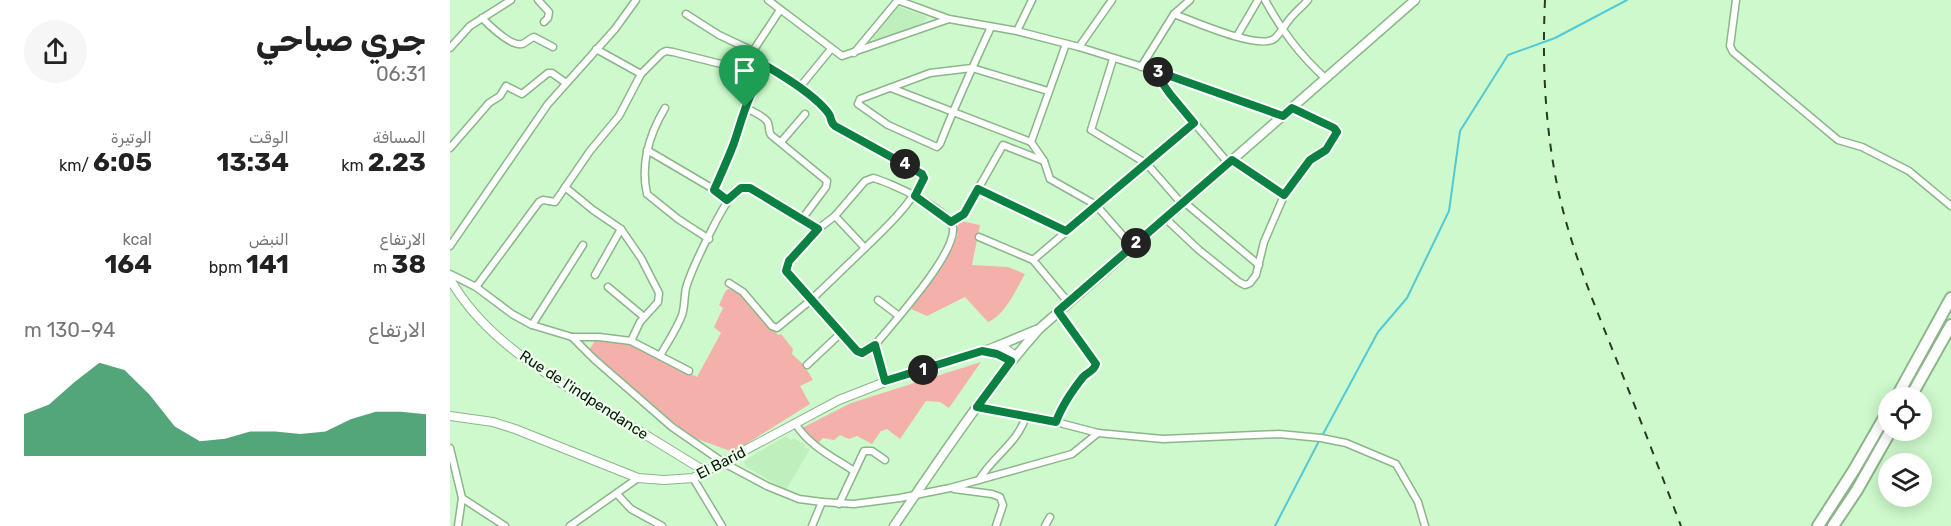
<!DOCTYPE html>
<html lang="ar">
<head>
<meta charset="utf-8">
<style>
	:root { --surface:#fff; --page:#f6f6f6; --text:#222; --muted:#767676; --accent:#0b8043 }
	body { margin:0; font-family:Rubik,"Noto Naskh Arabic",sans-serif; background:var(--page); color:var(--text); direction:rtl; height:100vh; display:flex; flex-direction:column; font-size:22px; white-space:nowrap }
	* { box-sizing:border-box; margin:0 }
	p { font-size:20px; color:var(--muted) }
	.icon { flex:none; width:33px; height:33px; fill:none; stroke:currentColor; stroke-width:2; stroke-linecap:round; stroke-linejoin:round }
	.map { position:relative; flex:1; overflow:hidden; direction:ltr }
	.drawer { display:flex; flex-direction:column; background:var(--surface); width:450px }
	.drawer>* { flex:none }
	.fabs { position:absolute; left:1428px; top:387px; display:grid; gap:12px }
	.fabs a { display:grid; place-items:center; width:54px; height:54px; border-radius:50%; background:var(--surface); box-shadow:0 3px 15px #0003; font-size:30px }
	.pin { position:absolute; display:grid; place-items:center; width:51px; height:51px; color:#fff; margin:-62px -26px; border-radius:50% 50% 50% 0; rotate:-45deg; box-shadow:0 0 6px #0007 }
	.pin .icon { rotate:45deg }
	.km { position:absolute; width:30px; height:30px; margin:-15px; border-radius:50%; background:#222; color:#fff; font-size:16px; line-height:30px; text-align:center }
	.round { display:grid; place-items:center; flex:none; width:63px; height:63px; border-radius:32px; background:var(--page) }
	.headline { display:flex; align-items:center; justify-content:space-between; height:102px; padding:0 24px }
	h1 { font-size:33px; font-weight:700; line-height:45px }
	.metrics { display:grid; grid-template-columns:repeat(3,1fr); gap:9px; height:102px; padding:6px 24px }
	.metrics div { display:grid; align-content:center }
	.metrics b { font-size:26px; font-weight:700 }
	.metrics small { font-size:16px; font-weight:400 }
	.metrics p { font-size:16px }
	.chart { height:168px; padding:12px 24px }
	.chart p { display:flex; justify-content:space-between }
	.chart svg { width:100%; height:108px; margin-top:6px; fill:var(--accent); opacity:.7 }
	main { display:flex; flex:1; min-height:0 }
	.map>svg:first-child { display:block }
	.built { fill:#beefbc }
	.green { fill:#f4b1ac }
	.lines { fill:none; stroke-linecap:round; stroke-linejoin:round }
	.stream { stroke:#51cad5; stroke-width:2 }
	.minor-casing { stroke:#8cb58a; stroke-width:9 }
	.tertiary-casing { stroke:#8cb58a; stroke-width:10 }
	.secondary-casing { stroke:#8cb58a; stroke-width:11 }
	.trunk-casing { stroke:#8cb58a; stroke-width:14 }
	.minor { stroke:#fff; stroke-width:6 }
	.tertiary { stroke:#fff; stroke-width:8 }
	.secondary { stroke:#fff; stroke-width:8 }
	.trunk { stroke:#fff; stroke-width:10 }
	.rail { stroke:#273a26; stroke-width:2; stroke-dasharray:8 8; stroke-linecap:butt }
	.route-casing { stroke:#fff; stroke-width:12 }
	.route { stroke:#0b8043; stroke-width:8 }
	.labels { text-anchor:middle; stroke-width:5; stroke-linejoin:round; paint-order:stroke }
	.street-label { font-size:15px; fill:#0a1a0a; stroke:#edfeec }
</style>
</head>
<body>
<main>
<div class="map">
<svg width="1501" height="526" viewBox="0 0 1501 526">
	<rect width="100%" height="100%" fill="#cef9cc"/>
	<g class="built">
		<polygon points="447,6 477,17 473,23 427,41 421,36"/>
		<polygon points="336,436 341,440 344,438 355,445 354,448 360,449 336,490 295,466 294,461"/>
	</g>
	<g class="green">
		<path d="M511 221 530 225 522 265 558 267 575 274C565 291 556 314 538 322L515 297 477 316 461 309 503 247 508 234 504 231Z"/>
		<polygon points="280,289 295,296 305,311 328,335 331,334 343,349 342,354 354,365 363,380 350,386 360,404 283,452 239,436 139,350 146,339 188,347 247,377 271,333 264,327 273,308 269,305 276,290"/>
		<polygon points="531,362 499,408 490,402 476,401 450,439 437,429 431,431 422,444 407,436 399,439 390,435 384,440 373,438 366,445 352,428 401,403"/>
	</g>
	<g class="lines">
		<g class="stream">
			<polyline points="872,436 928,332 957,298 999,211 1010,131 1058,55 1105,38 1177,0"/>
			<polyline points="825,526 869,441"/>
		</g>
		<g class="minor-casing">
			<g id="minor">
				<polyline points="88,0 99,12 98,18 94,22"/>
				<polyline points="318,0 392,56 499,19"/>
				<polyline points="447,0 499,19 567,31 629,47 703,70 833,116"/>
				<path d="M815 0C832 31 849 54 875 78"/>
				<polyline points="1286,0 1280,46 1283,52 1388,140 1412,147 1459,171 1501,206"/>
				<path d="M724 14C743 21 808 50 824 39 830 34 834 26 839 20 844 13 852 7 858 0"/>
				<path d="M32 18C39 25 61 47 72 44 76 43 80 38 84 37L103 47"/>
				<path d="M541 27C523 66 505 105 490 144L487 147 438 125 408 104 410 99 480 73 522 68 598 91"/>
				<polyline points="567,31 582,0"/>
				<polyline points="787,36 808,0"/>
				<polyline points="629,47 662,0"/>
				<polyline points="0,48 20,26 61,0"/>
				<polyline points="146,49 191,74"/>
				<polyline points="303,51 330,10"/>
				<polyline points="404,53 448,0"/>
				<polyline points="663,59 641,130 697,164 732,204"/>
				<polyline points="691,67 724,14 740,0"/>
				<polyline points="703,71 720,94 778,163"/>
				<polyline points="350,87 381,49"/>
				<polyline points="441,88 581,142 594,161 600,179 646,205 682,246"/>
				<path d="M295 107C301 111 312 115 317 121 320 125 318 131 321 135L377 181 376 187 352 219"/>
				<path d="M215 108C199 135 190 163 197 194L228 219 259 239"/>
				<polyline points="331,142 355,114"/>
				<polyline points="581,142 616,44"/>
				<polyline points="0,148 39,103 50,96 56,86 72,94 98,73 102,73 116,83"/>
				<polyline points="197,150 265,190 277,200"/>
				<polyline points="781,160 834,195"/>
				<polyline points="115,187 143,210 171,229 191,258 209,293 208,302 190,322 181,341"/>
				<polyline points="528,189 616,231"/>
				<polyline points="265,190 283,144 295,107 313,72"/>
				<polyline points="734,202 809,265"/>
				<path d="M385 216 415 181 423 178C439 182 501 210 503 228 506 254 443 323 425 345L435 382"/>
				<polyline points="715,218 749,250 789,282 795,285 800,283 806,275 814,242 836,191 860,160 876,150 887,132 884,128 842,108"/>
				<polyline points="501,222 508,219 515,212 553,145 594,161"/>
				<path d="M368 229C359 239 333 261 338 274L407 352 412 353 425 345"/>
				<polyline points="529,237 583,260 618,302"/>
				<polyline points="0,246 98,104 165,29 186,0"/>
				<polyline points="583,260 744,123"/>
				<polyline points="0,274 26,287 62,314 82,325 122,337 144,359 222,427 274,463 317,486 349,499 372,502 404,504 450,498 500,488 622,454 648,433 713,439 829,434 871,438 896,443 946,464 968,502 975,526"/>
				<polyline points="145,275 171,229"/>
				<polyline points="279,283 293,292 322,326 327,328 361,300 415,248"/>
				<polyline points="26,287 89,202 93,200 105,202 140,151 169,116 191,74 212,53 216,51 223,52 311,74"/>
				<polyline points="158,287 194,317"/>
				<polyline points="428,300 449,316"/>
				<polyline points="82,325 133,245"/>
				<polyline points="122,337 149,337 181,341 239,371"/>
				<path d="M210 356C217 343 227 329 232 315 235 306 234 297 236 288 241 270 274 200 287 190 291 187 295 187 300 188L368 229 385 216 415 248C438 226 459 206 474 178L473 174 385 126 381 123 379 114 350 87 318 67 303 51 269 35 236 14"/>
				<polyline points="357,365 390,334"/>
				<polyline points="527,407 606,422 648,433"/>
				<path d="M606 422C612 405 622 391 633 377 638 372 644 371 646 364L608 311"/>
				<path d="M345 423C359 446 383 457 404 471"/>
				<polyline points="0,448 12,498 8,526"/>
				<polyline points="243,478 272,526"/>
				<path d="M529 480C543 456 568 443 576 416"/>
				<polyline points="504,489 542,494 550,497 553,505 546,526"/>
				<polyline points="167,494 181,509 212,526"/>
				<polyline points="12,498 55,526"/>
				<polyline points="389,504 414,451 422,451 435,460"/>
				<polyline points="120,526 188,478"/>
				<polyline points="362,526 372,502"/>
				<polyline points="595,526 600,517"/>
			</g>
		</g>
		<g class="tertiary-casing">
			<g id="tertiary">
				<path d="M0 279C34 339 96 374 153 409 188 430 222 451 256 472"/>
				<polyline points="537,352 547,354 561,361"/>
				<polyline points="0,416 43,422 65,429 188,478 214,480 243,478 389,400 435,382 545,347 556,349 565,356"/>
			</g>
		</g>
		<g class="secondary-casing">
			<g id="secondary">
				<polyline points="545,347 586,330"/>
				<path d="M444 526C490 459 535 390 589 329L965 0"/>
			</g>
		</g>
		<g class="trunk-casing">
			<g id="trunk">
				<polyline points="1446,398 1501,298"/>
				<polyline points="1460,398 1501,325"/>
				<polyline points="1368,526 1404,470 1438,411"/>
				<polyline points="1383,526 1407,490 1441,430"/>
			</g>
		</g>
		<use href="#minor" class="minor"/>
		<use href="#tertiary" class="tertiary"/>
		<use href="#secondary" class="secondary"/>
		<use href="#trunk" class="trunk"/>
		<path class="rail" d="M1095 0C1092 65 1095 130 1109 194 1122 252 1145 306 1167 361 1189 416 1210 471 1231 526"/>
	</g>
	<g class="lines">
		<g class="route-casing">
			<path id="route" d="M318 67C335 77 367 97 379 114 382 119 380 122 385 126L472 174 474 178 465 196 501 222 514 214 528 189 616 231 744 123 720 94 703 70 833 116 842 108 884 128 887 132 876 150 860 160 834 195 782 160 608 311 646 364C644 371 638 372 633 377 622 391 612 405 606 422L527 407 561 361 547 354 532 351 435 381 425 345 412 353 407 351 336 271 339 261 368 229 300 188H291L277 200 264 190C271 174 278 159 284 143 293 116 299 89 318 67Z"/>
		</g>
		<use href="#route" class="route"/>
	</g>
	<g class="labels">
		<g class="street-label">
			<text transform="translate(134 395) rotate(33)" y="5">Rue de l'indpendance</text>
			<text transform="translate(271 463) rotate(-27)" y="5">El Barid</text>
		</g>
	</g>
</svg>
<div class="fabs">
<a><svg class="icon" aria-label="locate" viewBox="0 0 24 24"><circle cx="12" cy="12" r="6"/><path d="M12 2v4M12 18v4M2 12h4M18 12h4"/></svg></a>
<a><svg class="icon" aria-label="layers" viewBox="0 0 24 24"><path d="M12 4l9 5-9 5-9-5zM3 14l9 5 9-5"/></svg></a>
</div>
<div class="pin" style="left:295px;top:107px;background:#1e9e55"><svg class="icon" aria-label="arrive" viewBox="0 0 24 24"><path d="M6 21V4h12l-3 4 3 4H6"/></svg></div>
<b class="km" style="left:473px;top:370px">1</b>
<b class="km" style="left:686px;top:243px">2</b>
<b class="km" style="left:708px;top:72px">3</b>
<b class="km" style="left:455px;top:164px">4</b>
</div>
<section class="drawer">
<div class="headline"><div><h1>جري صباحي</h1><p>06:31</p></div><a class="round"><svg class="icon" aria-label="share" viewBox="0 0 24 24"><path d="M12 15V3M7 8l5-5 5 5M5 13v7h14v-7"/></svg></a></div>
<div class="metrics">
<div><p>المسافة</p><b>2.23<small> km</small></b></div>
<div><p>الوقت</p><b>13:34</b></div>
<div><p>الوتيرة</p><b>6:05<small> /km</small></b></div>
</div>
<div class="metrics">
<div><p>الارتفاع</p><b>38<small> m</small></b></div>
<div><p>النبض</p><b>141<small> bpm</small></b></div>
<div><p>kcal</p><b>164</b></div>
</div>
<div class="chart"><p><span>الارتفاع</span>94–130 m</p>
<svg viewBox="0 0 160 44" preserveAspectRatio="none"><path d="M0 44V27L10 23L20 14L30 6L40 9L50 19L60 32L70 38L80 37L90 34L100 34L110 35L120 34L130 29L140 26L150 26L160 27V44z"/></svg>
</div>
</section>
</main>
</body>
</html>
